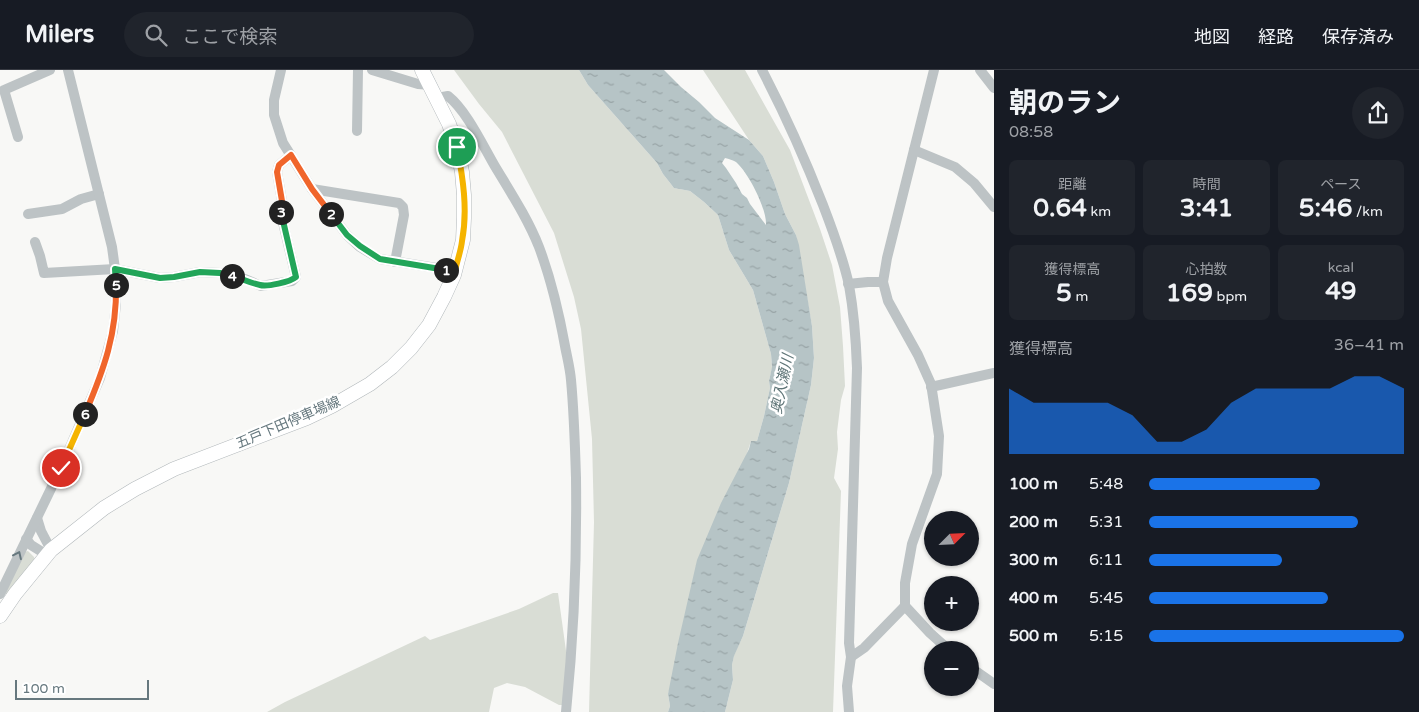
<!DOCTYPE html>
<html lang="ja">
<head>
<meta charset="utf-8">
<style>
	:root { --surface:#171b24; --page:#20242c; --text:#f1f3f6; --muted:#9ea1a6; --line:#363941; --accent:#1a73e8 }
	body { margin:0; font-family:"Varela Round","Noto Sans JP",sans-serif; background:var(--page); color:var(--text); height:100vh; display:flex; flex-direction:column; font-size:19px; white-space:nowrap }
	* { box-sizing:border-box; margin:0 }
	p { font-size:16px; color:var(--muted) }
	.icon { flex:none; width:28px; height:28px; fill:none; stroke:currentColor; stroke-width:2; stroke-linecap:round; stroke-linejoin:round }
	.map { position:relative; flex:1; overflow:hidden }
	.side { display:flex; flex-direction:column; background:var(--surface); width:425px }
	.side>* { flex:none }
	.needle { width:32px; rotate:66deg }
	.buttons { position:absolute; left:924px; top:441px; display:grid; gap:10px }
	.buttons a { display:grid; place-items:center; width:55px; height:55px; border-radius:50%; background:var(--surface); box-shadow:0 1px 4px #0004; font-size:25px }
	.scale { position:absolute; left:15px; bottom:12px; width:134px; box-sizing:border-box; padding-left:5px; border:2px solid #66787e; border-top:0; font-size:14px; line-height:18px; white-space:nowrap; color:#66787e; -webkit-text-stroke:4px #fff; paint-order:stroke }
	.pin { position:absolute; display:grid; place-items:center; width:42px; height:42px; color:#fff; margin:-21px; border:2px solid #fff; border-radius:50%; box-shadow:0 1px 5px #0007 }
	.km { position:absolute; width:25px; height:25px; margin:-12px; border-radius:50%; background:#222; color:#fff; font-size:14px; line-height:25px; text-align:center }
	.round { display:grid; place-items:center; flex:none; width:52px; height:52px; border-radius:26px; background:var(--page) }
	.head { display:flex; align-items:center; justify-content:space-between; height:85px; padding:0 15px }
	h1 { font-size:28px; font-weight:700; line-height:38px }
	.figures { display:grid; grid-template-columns:repeat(3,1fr); gap:8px; height:85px; padding:5px 15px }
	.figures div { display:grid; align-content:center; border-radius:8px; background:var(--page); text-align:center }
	.figures b { font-size:25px; font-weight:700 }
	.figures small { font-size:14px; font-weight:400 }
	.figures p { font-size:14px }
	.chart { height:140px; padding:10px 15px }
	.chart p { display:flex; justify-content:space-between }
	.chart svg { width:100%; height:90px; margin-top:5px; fill:var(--accent); opacity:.7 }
	ul { padding:0 15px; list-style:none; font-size:16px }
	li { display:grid; grid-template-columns:80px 60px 1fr; align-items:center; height:38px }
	li i { height:12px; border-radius:6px; background:var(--accent) }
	header { display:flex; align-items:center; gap:30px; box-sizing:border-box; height:70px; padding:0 25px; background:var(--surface); border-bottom:1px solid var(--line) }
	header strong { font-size:24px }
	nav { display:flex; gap:28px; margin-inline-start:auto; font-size:18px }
	.search { width:350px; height:45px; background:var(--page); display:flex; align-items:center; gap:12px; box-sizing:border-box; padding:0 18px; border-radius:28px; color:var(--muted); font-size:19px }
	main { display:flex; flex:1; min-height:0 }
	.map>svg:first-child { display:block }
	.green { fill:#d9ddd5 }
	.water { fill:url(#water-ripples); fill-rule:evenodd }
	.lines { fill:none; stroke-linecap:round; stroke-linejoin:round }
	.major-casing { stroke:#b1b7ba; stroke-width:15 }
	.minor { stroke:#bdc3c5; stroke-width:10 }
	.major { stroke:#fff; stroke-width:14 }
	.oneway { stroke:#66787e }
	.split-1-casing { stroke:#fff; stroke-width:10 }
	.split-2-casing { stroke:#fff; stroke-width:10 }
	.split-3-casing { stroke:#fff; stroke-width:10 }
	.split-4-casing { stroke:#fff; stroke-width:10 }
	.split-5-casing { stroke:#fff; stroke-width:10 }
	.split-6-casing { stroke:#fff; stroke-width:10 }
	.split-7-casing { stroke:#fff; stroke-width:10 }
	.split-1 { stroke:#f5b400; stroke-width:6 }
	.split-2 { stroke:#22a559; stroke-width:6 }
	.split-3 { stroke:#f0652b; stroke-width:6 }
	.split-4 { stroke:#22a559; stroke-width:6 }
	.split-5 { stroke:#22a559; stroke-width:6 }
	.split-6 { stroke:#f0652b; stroke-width:6 }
	.split-7 { stroke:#f5b400; stroke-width:6 }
	.labels { text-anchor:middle; stroke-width:5; stroke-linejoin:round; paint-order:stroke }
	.street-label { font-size:14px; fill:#66787e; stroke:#fff }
	.water-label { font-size:15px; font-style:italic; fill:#607678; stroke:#fff }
</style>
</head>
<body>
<header>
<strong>Milers</strong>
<div class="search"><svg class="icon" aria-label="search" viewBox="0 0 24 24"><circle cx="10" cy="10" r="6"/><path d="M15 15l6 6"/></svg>ここで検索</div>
<nav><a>地図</a><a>経路</a><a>保存済み</a></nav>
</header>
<main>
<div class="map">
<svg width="994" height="642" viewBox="0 0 994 642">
	<defs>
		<pattern id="water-ripples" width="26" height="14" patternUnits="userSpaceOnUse" patternTransform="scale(1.25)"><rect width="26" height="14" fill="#b6c4c6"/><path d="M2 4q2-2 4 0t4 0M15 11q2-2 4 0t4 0" fill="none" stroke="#98a4a6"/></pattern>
	</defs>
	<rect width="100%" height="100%" fill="#f8f8f6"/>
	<g class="green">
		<polygon points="454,0 579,0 588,15 657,93 663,104 674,118 690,121 704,132 718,145 729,180 753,220 771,284 772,298 769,311 770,318 764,346 757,371 751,371 668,624 670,636 668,642 589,642 594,452 592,369 581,259 574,227 554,163 502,62 479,34"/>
		<polygon points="703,0 745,0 790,80 820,159 832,195 840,237 843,276 845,316 841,330 837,362 838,379 834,408 841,421 833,642 725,642 733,610 732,595 734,585 743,566 789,413 811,315 814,288 812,256 796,165 785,144 774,112 763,86 749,70"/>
		<polygon points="28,481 34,487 35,491 7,525 4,522 24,482"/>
		<polygon points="553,523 558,523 567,588 563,635 559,635 525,617 507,613 494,618 489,642 267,642 285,632 425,566 430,570 519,539"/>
	</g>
	<path class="water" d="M579 0H664L681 17 699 32 715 48 749 70 763 86 774 112 785 144 796 165 799 175 812 256 814 288 811 315 789 413 743 566 734 586 732 595 733 610 725 642H668L670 636 668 624 678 573 697 490 721 433 749 379 751 371H757L764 346 770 318 769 311 772 297 771 284 753 220 729 180 718 145 704 132 690 121 674 118 663 104 657 93 588 15ZM725 88C729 89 733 90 736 92 748 102 767 139 766 155L750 134 747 128 742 124 736 113 726 98 722 93Z"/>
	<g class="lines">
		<g class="major-casing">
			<polyline id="major" points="0,546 15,524 51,480 104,438 135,419 174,399 307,348 332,336 370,314 392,297 411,278 429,255 444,227 454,205 463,170 464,148 464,125 462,102 457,77 449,54 422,0"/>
		</g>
		<g class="minor">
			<polyline points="281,0 274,30 274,45 283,73 312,119 347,165 360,177 380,189 455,201"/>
			<polyline points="372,0 418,14 431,15"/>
			<path d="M762 0C785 44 805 89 823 135 833 161 843 188 849 215 854 243 856 270 857 298L849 573 851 587 847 616 849 642"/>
			<polyline points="934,0 887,188 883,212 888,231 918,285 931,314 939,366 937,404 912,474 905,513 905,536 930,563 949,580"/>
			<polyline points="980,0 994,18"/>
			<path d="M437 28 448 26C467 41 483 76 496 98 511 123 528 149 539 177 551 209 559 243 565 276 567 287 570 298 571 310 574 342 575 375 576 408 577 486 574 564 566 642"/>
			<polyline points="357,61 358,0"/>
			<polyline points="18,67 4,20 50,0"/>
			<polyline points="914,80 955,97 974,113 994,137"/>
			<polyline points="312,119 399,133 403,137 404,145 395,192"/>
			<polyline points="28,144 62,139 81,129 99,124"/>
			<polyline points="35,172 40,186 44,203 115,199 160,208 174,207 200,202 220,203 245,209 261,216 292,211 296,207 281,144 282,131 277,102 279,95 291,85"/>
			<polyline points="848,214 868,212 883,212"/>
			<polyline points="931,317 994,303"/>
			<polyline points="37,448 41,461 51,480"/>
			<polyline points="26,469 31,475 47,485"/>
			<polyline points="0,524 61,398 100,308 113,261 116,234 115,199 112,177 68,0"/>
			<polyline points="851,587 864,578 905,536"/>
			<polyline points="970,597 994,614"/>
		</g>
		<use href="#major" class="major"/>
	</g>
	<defs><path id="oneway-chevron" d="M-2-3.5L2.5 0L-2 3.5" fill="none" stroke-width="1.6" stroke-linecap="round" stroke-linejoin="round" transform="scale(1.25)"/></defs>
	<use class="oneway" href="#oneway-chevron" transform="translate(18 485) rotate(-65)"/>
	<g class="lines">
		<g class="split-1-casing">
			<path id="split-1" d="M446 200 455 201C457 191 461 181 462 171 468 140 463 108 457 77"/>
		</g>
		<g class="split-2-casing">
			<polyline id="split-2" points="331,144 347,165 360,176 380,189 446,200"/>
		</g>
		<g class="split-3-casing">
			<polyline id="split-3" points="281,142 282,131 277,102 279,95 291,85 312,119 331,144"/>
		</g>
		<g class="split-4-casing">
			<path id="split-4" d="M232 206C241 208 250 213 260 215 267 217 290 212 296 207L281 142"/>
		</g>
		<g class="split-5-casing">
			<polyline id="split-5" points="116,215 115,199 160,208 174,207 200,202 220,203 232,206"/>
		</g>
		<g class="split-6-casing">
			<path id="split-6" d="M85 344C104 299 117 264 116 215"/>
		</g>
		<g class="split-7-casing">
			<polyline id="split-7" points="61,398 85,344"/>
		</g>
		<use href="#split-1" class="split-1"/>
		<use href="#split-2" class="split-2"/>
		<use href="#split-3" class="split-3"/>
		<use href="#split-4" class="split-4"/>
		<use href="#split-5" class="split-5"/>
		<use href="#split-6" class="split-6"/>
		<use href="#split-7" class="split-7"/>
	</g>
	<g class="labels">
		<g class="street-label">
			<text transform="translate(288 352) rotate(-23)" y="5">五戸下田停車場線</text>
		</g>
		<g class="water-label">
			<text transform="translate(782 314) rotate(-78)" y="5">奥入瀬川</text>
		</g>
	</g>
</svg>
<div class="buttons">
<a><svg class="needle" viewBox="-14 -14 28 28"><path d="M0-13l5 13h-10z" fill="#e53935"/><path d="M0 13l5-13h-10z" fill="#9ea1a6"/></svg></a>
<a>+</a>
<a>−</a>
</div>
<div class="scale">100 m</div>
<div class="pin" style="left:457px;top:77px;background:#1e9e55"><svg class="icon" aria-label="arrive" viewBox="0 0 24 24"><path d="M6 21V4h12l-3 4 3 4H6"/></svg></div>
<div class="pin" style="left:61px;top:398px;background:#d93025"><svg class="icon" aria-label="check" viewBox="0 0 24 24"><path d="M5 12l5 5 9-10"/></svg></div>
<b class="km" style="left:446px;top:200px">1</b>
<b class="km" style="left:331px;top:144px">2</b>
<b class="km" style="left:281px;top:142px">3</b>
<b class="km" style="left:232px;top:206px">4</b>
<b class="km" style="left:116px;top:215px">5</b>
<b class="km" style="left:85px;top:344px">6</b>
</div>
<section class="side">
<div class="head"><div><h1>朝のラン</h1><p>08:58</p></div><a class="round"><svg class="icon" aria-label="share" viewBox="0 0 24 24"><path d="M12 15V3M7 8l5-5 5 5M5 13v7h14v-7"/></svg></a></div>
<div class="figures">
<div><p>距離</p><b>0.64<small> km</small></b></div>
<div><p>時間</p><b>3:41</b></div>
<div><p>ペース</p><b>5:46<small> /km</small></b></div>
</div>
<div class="figures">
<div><p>獲得標高</p><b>5<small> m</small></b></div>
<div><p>心拍数</p><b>169<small> bpm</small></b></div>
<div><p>kcal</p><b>49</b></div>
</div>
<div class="chart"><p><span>獲得標高</span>36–41 m</p>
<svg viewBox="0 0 160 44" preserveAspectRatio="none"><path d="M0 44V12L10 19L20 19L30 19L40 19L50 25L60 38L70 38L80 32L90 19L100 12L110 12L120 12L130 12L140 6L150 6L160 12V44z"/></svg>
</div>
<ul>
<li><b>100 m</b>5:48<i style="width:67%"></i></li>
<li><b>200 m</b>5:31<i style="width:82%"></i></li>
<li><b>300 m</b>6:11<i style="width:52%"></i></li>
<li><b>400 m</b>5:45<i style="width:70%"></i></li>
<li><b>500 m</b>5:15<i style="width:100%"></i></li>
</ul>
</section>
</main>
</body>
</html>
